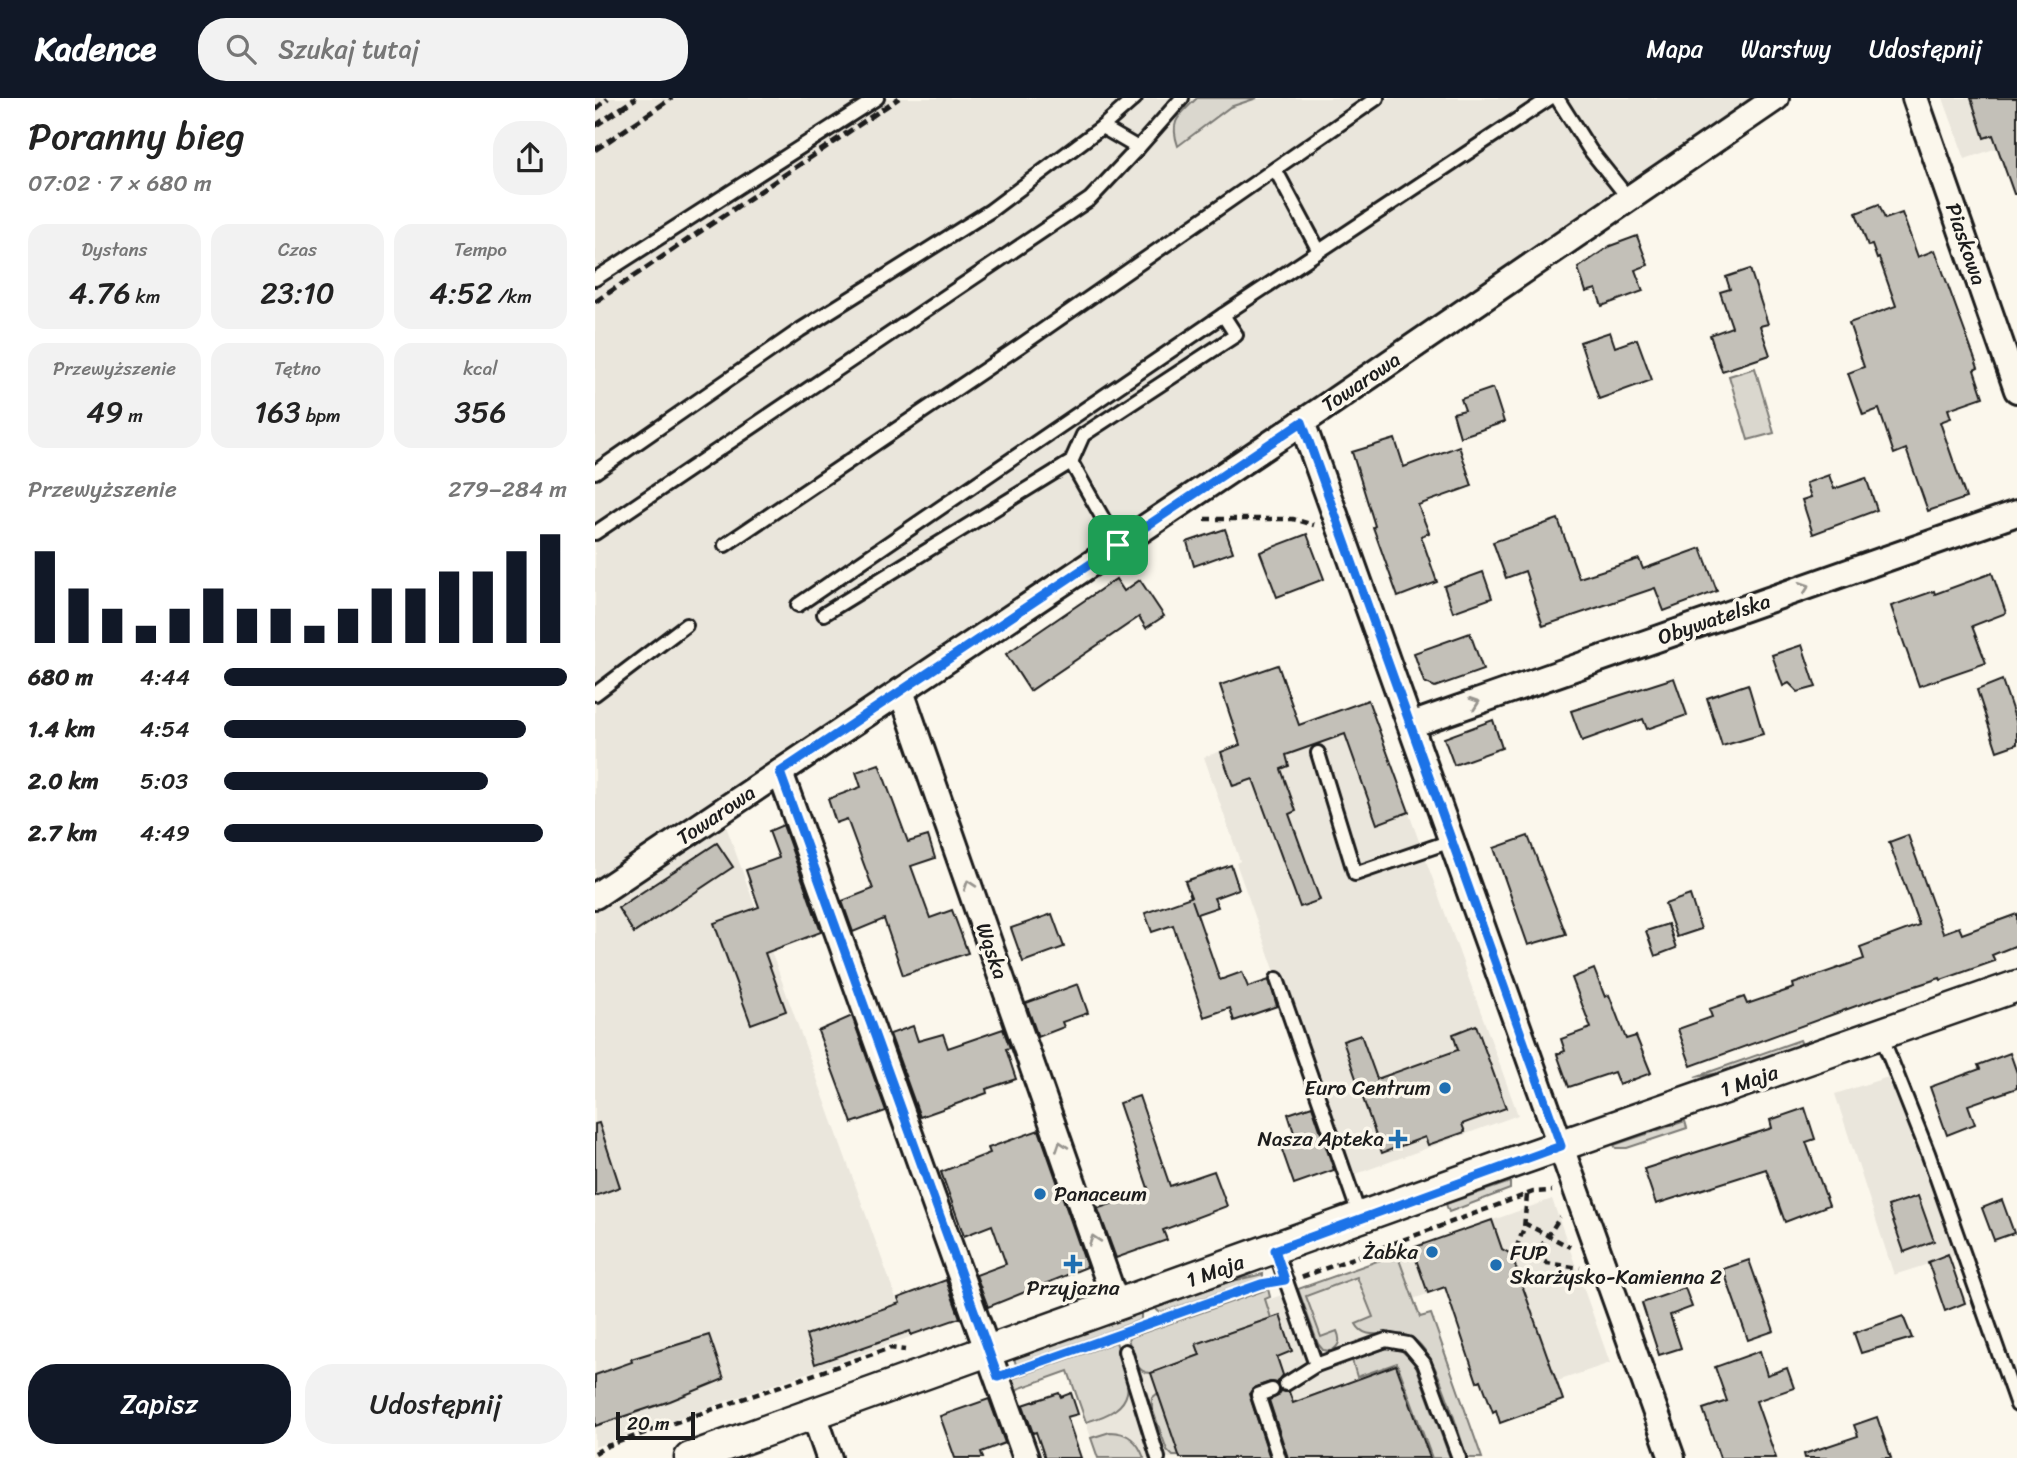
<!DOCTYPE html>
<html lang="pl">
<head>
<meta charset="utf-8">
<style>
	:root { --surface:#fff; --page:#f2f2f2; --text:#222; --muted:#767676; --accent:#111827 }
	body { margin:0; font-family:Sriracha,sans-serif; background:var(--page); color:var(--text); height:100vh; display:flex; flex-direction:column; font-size:26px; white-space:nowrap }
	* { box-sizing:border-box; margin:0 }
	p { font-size:23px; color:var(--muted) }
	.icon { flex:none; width:38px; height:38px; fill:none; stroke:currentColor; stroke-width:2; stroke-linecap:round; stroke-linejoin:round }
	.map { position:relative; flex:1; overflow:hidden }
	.details { display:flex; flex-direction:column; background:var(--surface); width:595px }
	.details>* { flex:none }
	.scale { position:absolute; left:21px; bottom:18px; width:79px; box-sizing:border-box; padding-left:7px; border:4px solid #1c1c1c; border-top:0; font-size:19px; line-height:24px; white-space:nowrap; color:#1c1c1c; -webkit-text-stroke:5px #fbf7ec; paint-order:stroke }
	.pin { position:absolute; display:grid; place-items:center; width:60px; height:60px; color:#fff; margin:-30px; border-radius:14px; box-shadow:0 4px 10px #0006 }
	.round { display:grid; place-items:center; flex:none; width:74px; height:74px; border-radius:28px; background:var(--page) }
	.overview { display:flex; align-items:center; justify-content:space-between; height:119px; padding:0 28px }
	h1 { font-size:38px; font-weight:600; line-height:52px }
	.figures { display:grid; grid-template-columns:repeat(3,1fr); gap:10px; height:119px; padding:7px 28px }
	.figures div { display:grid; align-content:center; border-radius:18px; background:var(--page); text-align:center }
	.figures b { font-size:30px; font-weight:600 }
	.figures small { font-size:19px; font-weight:400 }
	.figures p { font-size:19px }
	.chart { height:196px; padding:14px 28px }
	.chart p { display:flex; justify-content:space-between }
	.chart svg { width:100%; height:126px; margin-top:7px; stroke:var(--accent); stroke-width:6 }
	.button { display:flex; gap:14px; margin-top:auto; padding:14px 28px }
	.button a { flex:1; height:80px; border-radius:28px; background:var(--accent); color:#fff; font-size:28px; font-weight:600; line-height:80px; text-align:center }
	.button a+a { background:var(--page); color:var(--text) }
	ul { padding:0 28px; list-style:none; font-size:23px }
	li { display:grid; grid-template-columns:112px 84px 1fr; align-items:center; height:52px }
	li i { height:18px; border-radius:9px; background:var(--accent) }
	header { display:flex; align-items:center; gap:42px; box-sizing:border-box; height:98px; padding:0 35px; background:var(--accent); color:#fff }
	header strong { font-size:33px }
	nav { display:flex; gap:38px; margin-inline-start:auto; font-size:24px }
	.search { width:490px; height:63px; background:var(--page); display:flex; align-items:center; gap:18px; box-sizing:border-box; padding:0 24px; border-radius:28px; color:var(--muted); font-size:26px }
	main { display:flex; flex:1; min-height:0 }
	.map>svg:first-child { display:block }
	.built { fill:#eae6dc }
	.green { fill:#dad7ce; stroke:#7b7a75; stroke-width:2 }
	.building { fill:#c3c0b8; stroke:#1c1c1c; stroke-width:2 }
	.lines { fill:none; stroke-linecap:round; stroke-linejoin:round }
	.service-casing { stroke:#1c1c1c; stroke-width:18 }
	.minor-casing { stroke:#1c1c1c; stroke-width:30 }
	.tertiary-casing { stroke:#1c1c1c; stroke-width:35 }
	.path { stroke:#1c1c1c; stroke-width:4.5; stroke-dasharray:7 5; stroke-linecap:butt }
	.service { stroke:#fbf7ec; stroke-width:12 }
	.minor { stroke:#fbf7ec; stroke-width:24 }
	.tertiary { stroke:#fbf7ec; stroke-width:30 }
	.rail { stroke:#1c1c1c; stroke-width:5; stroke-dasharray:10 5; stroke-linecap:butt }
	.oneway { stroke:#97948e }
	.route-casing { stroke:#fff; stroke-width:14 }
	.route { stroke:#1a73e8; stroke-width:9 }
	.poi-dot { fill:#1f6fb2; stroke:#fbf7ec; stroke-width:2.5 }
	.labels { text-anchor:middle; stroke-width:7; stroke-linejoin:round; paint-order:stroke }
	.street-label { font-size:21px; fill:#1c1c1c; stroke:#fbf7ec }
	.poi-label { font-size:21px; fill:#1c1c1c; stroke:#fbf7ec; text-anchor:end }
</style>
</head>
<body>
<header>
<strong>Kadence</strong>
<div class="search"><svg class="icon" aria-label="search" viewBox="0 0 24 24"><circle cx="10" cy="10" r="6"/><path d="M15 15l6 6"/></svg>Szukaj tutaj</div>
<nav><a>Mapa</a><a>Warstwy</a><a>Udostępnij</a></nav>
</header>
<main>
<section class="details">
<div class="overview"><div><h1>Poranny bieg</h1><p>07:02 · 7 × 680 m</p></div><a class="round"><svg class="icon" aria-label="share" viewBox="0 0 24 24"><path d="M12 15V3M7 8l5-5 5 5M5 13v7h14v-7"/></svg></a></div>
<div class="figures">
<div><p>Dystans</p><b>4.76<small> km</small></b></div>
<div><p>Czas</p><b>23:10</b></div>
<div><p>Tempo</p><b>4:52<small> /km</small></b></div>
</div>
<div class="figures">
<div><p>Przewyższenie</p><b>49<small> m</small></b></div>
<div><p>Tętno</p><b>163<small> bpm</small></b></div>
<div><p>kcal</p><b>356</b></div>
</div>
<div class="chart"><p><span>Przewyższenie</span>279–284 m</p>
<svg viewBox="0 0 160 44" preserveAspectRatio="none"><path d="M5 44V12M15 44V25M25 44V32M35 44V38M45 44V32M55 44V25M65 44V32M75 44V32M85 44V38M95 44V32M105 44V25M115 44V25M125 44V19M135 44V19M145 44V12M155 44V6"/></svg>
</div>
<ul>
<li><b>680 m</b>4:44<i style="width:100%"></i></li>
<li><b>1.4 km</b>4:54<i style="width:88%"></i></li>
<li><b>2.0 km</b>5:03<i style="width:77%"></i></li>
<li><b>2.7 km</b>4:49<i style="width:93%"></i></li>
</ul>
<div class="button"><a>Zapisz</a><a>Udostępnij</a></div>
</section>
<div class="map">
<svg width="1422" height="1360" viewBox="0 0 1422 1360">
	<rect width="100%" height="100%" fill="#fbf7ec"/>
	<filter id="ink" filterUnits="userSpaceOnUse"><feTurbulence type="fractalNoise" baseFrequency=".0143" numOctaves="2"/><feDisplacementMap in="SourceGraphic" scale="14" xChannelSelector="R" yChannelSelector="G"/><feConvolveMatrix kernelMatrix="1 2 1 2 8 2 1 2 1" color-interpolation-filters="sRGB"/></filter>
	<g filter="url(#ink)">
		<g class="built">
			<polygon points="0,0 1175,0 0,796"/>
			<polygon points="1348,0 1422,0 1422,43 1370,61"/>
			<polygon points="773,602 923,1017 753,1079 641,765 645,763 609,659"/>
			<polygon points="130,725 315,1239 0,1349 0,813"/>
			<polygon points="1309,974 1368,1155 1299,1177 1240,996"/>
			<polygon points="957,1101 1015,1265 913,1300 872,1182 818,1201 825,1220 836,1216 887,1360 503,1360 473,1273"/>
		</g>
		<g class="green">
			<path d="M602 0H662L635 9 583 48C574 22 584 18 602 0Z"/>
			<polygon points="1160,270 1179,335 1153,342 1134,278"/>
			<polygon points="1205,942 1208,949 1132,974 1100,979"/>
			<polygon points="1090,1023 1092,1030 1032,1050 1021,1050 1019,1047"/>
			<polygon points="915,1084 915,1091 854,1114 851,1106"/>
			<path d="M802 1156 825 1219 836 1216 887 1360H872C862 1331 843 1258 820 1242 799 1227 772 1247 761 1226L778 1219 762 1179 711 1198 726 1239 742 1233C746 1242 745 1248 736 1253L728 1252 723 1246 703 1191Z"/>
			<polygon points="668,1176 668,1180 565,1215 560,1210 633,1184"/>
			<path d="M673 1191 675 1199 670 1201 676 1220 602 1246 605 1257 556 1275C539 1275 537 1254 533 1240Z"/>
			<polygon points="546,1215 546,1222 421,1267 419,1260"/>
			<path d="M521 1244C537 1289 544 1309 491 1324L473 1273 417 1293 413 1282Z"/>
			<polygon points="792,1250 806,1252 820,1265 855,1360 837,1360 802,1265 762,1279 757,1262"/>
			<polygon points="563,1295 585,1358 578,1358 572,1352 557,1310 557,1300"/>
			<path d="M515 1334C533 1334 543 1343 549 1360H503L496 1340Z"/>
		</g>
		<g class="building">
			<polygon points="1376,0 1422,0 1422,96 1419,96 1398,37 1389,40"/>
			<polygon points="1284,106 1290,121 1307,115 1323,159 1340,152 1383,270 1379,272 1388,299 1353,311 1356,320 1345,324 1371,400 1333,413 1311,351 1299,356 1284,311 1268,317 1253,275 1269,269 1254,225 1301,208 1284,160 1282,161 1277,147 1273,148 1261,115"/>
			<polygon points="1042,138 1053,167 1040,172 1048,193 1007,208 1001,191 991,194 983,170 1015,148"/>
			<polygon points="1155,171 1173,226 1165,228 1175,257 1127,273 1115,237 1137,229 1125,194 1135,191 1131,179"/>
			<polygon points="1015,234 1020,249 1042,241 1057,282 1004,301 985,244"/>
			<polygon points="898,290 909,324 865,339 858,315 870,312 866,301"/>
			<polygon points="800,341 809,369 864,348 877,388 823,407 834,435 826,438 842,484 803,499 778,429 780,428 757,354"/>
			<polygon points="1234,377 1239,391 1271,380 1282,412 1218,436 1207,402 1216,399 1211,385"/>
			<polygon points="963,421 984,480 1044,461 1048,471 1106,450 1122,493 1069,513 1060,490 948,528 930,473 911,480 898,444"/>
			<polygon points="630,431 638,454 599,468 592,444"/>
			<polygon points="712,436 729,481 682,499 665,454"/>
			<polygon points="888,474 897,500 858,514 849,488"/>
			<polygon points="1397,475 1411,515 1377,528 1391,565 1324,588 1296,508 1339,493 1340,496"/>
			<polygon points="521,481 529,493 545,482 569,518 551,530 544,519 435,593 411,556"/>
			<polygon points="875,535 888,572 840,589 829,584 819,555"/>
			<polygon points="1207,547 1221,589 1203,594 1194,585 1188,588 1177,557"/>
			<polygon points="683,567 704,627 773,602 814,714 782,726 750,636 691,657 694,668 686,671 701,713 694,716 725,802 705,809 658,681 638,688 626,654 645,647 625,587"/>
			<polygon points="1079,580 1092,617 1052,631 1048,621 987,643 976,613"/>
			<polygon points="1407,582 1422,626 1422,646 1402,653 1382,592"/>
			<polygon points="1153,586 1168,636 1127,648 1112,600"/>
			<polygon points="898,622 907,650 859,667 849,640"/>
			<polygon points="284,666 313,744 333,738 340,760 316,768 335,820 357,812 373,855 308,877 289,821 258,834 247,803 278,791 252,721 241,725 233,701 266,689 261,674"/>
			<polygon points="188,727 226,834 170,855 191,913 156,926 119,825 164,809 151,772 184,760 174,733"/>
			<polygon points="1313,737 1348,835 1364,829 1367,836 1422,816 1422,847 1397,857 1400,863 1346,882 1345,880 1283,900 1096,968 1083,931 1117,919 1114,911 1149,899 1152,906 1199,890 1198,886 1269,861 1265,849 1324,827 1294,744"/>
			<polygon points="933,738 971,836 933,847 899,750"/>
			<polygon points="122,745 138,769 39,835 23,810"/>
			<polygon points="636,767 644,791 619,800 623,809 602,816 597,802 625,882 647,874 653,889 674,882 682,908 639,923 635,910 609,919 578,827 557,834 550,815 596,799 590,783"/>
			<polygon points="1095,797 1106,831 1082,839 1070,806"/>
			<polygon points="457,816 469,849 428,864 416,830"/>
			<polygon points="1073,826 1081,850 1060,858 1051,833"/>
			<polygon points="999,871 1010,899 1014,897 1031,941 1041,938 1056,975 1024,987 1019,974 974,989 962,956 970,953 966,941 996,930 977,880"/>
			<polygon points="483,886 493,915 467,924 469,929 443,939 431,905"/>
			<polygon points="257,918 291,1013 257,1025 223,933"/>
			<polygon points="881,927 911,1010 867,1026 870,1034 833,1047 830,1039 787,1055 748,943 766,937 782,981 863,952 858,936"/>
			<polygon points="318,928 323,943 348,936 353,950 408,931 415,950 411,951 421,981 391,991 392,995 325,1019 295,936"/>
			<polygon points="1415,955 1422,975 1422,990 1373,1007 1380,1026 1352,1037 1335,989 1385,971 1383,967"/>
			<polygon points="544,998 575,1088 619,1073 632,1108 568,1132 572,1142 521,1160 502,1108 504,1110 554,1093 524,1005"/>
			<polygon points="717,1008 739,1072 699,1086 686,1049 702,1044 693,1016"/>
			<polygon points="1210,1010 1220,1041 1211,1044 1234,1107 1190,1124 1171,1071 1061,1106 1049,1071 1177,1030 1175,1022"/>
			<polygon points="4,1025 25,1089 0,1098 0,1026"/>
			<polygon points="444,1032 492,1169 393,1209 381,1177 411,1166 397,1127 369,1138 346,1074 395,1055 393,1050"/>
			<polygon points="1323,1098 1339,1143 1309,1154 1293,1108"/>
			<polygon points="1407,1102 1419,1135 1399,1142 1387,1110"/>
			<polygon points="897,1122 907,1151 916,1156 968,1302 905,1325 901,1312 898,1314 886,1282 882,1284 850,1189 833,1195 817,1150"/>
			<polygon points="1353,1156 1370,1205 1350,1213 1333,1164"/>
			<polygon points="1154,1162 1179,1233 1153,1242 1128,1171"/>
			<polygon points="351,1182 365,1220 316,1237 315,1233 220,1266 211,1237 305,1205 303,1200"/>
			<polygon points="1090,1190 1097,1209 1075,1217 1086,1250 1064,1257 1047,1205"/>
			<polygon points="685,1217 697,1253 682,1259 688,1277 682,1285 675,1284 660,1289 654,1296 675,1360 585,1360 556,1275 605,1257 601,1246"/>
			<polygon points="1308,1218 1317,1240 1266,1255 1259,1235"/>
			<polygon points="114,1237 129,1281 75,1303 0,1328 0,1277 37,1264 36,1261"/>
			<polygon points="1165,1253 1172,1277 1192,1270 1199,1290 1161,1303 1181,1360 1125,1360 1108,1311 1132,1303 1120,1269"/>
			<polygon points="801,1267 835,1360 693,1360 674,1302 683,1298 686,1293 694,1294 698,1305"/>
			<polygon points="464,1295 466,1299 476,1295 483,1316 472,1319 486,1360 450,1360 441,1334 438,1335 428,1307"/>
			<polygon points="394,1301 410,1345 386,1354 388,1360 360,1360 345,1318"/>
			<polygon points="1282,1319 1296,1360 1210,1360 1209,1356 1263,1338 1259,1327"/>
		</g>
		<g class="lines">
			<g class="service-casing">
				<g id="service">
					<polyline points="962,0 995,52 1034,101"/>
					<polyline points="507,29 540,0"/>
					<polyline points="543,50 587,0"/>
					<polyline points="680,71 724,153"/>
					<polyline points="0,181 282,0"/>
					<polyline points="476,364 523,447"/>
					<polyline points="0,374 205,232 395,113 507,29 543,50 495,101 0,435"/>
					<polyline points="130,447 425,248 782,0"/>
					<polyline points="203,507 628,217"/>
					<polyline points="229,516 476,364 488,337 641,237 628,217 955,0"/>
					<polyline points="0,596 91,527"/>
					<polyline points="723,655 760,776 856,743"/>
					<polyline points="682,881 765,1119"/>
					<polyline points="1286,937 1333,1055 1422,1307"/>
					<polyline points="680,1152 721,1267 791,1242 813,1246 829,1265 864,1360"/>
					<polyline points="530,1253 563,1360"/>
					<polyline points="691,1286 721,1267"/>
					<polyline points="677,1292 663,1297 684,1360"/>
				</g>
			</g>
			<g class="minor-casing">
				<g id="minor">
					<polyline points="1320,0 1422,292"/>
					<polyline points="707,324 1077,1360"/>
					<polyline points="306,593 488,1113"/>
					<polyline points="816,627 1422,415"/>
					<polyline points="185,674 431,1360"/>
					<polyline points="0,798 727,311 1181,0"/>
					<polyline points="492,1123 522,1208"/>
					<polyline points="219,1316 234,1360"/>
				</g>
			</g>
			<g class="tertiary-casing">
				<polyline id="tertiary" points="95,1360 927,1061 1422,888"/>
			</g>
			<g class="path">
				<polyline points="610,421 698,421 719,427"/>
				<polyline points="932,1097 929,1130 922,1148 952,1165 985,1170"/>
				<polyline points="929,1125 975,1149"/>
				<polyline points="939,1160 965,1119"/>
				<polyline points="707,1179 938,1094 957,1093"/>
				<polyline points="0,1355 12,1348 295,1250 310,1252"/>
			</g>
			<use href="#service" class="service"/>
			<use href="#minor" class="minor"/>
			<use href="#tertiary" class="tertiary"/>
			<g class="rail">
				<polyline points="0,12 13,0"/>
				<polyline points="0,28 41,0"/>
				<polyline points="0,52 77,0"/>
				<polyline points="0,204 304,0"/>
			</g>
		</g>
		<defs><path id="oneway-chevron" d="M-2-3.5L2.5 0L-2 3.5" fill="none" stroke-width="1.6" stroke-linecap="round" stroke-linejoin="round" transform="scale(1.75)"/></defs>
		<g class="oneway">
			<use href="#oneway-chevron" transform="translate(1210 489) rotate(-19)"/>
			<use href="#oneway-chevron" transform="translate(880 605) rotate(-19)"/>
			<use href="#oneway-chevron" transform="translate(374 787) rotate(-109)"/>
			<use href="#oneway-chevron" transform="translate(466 1048) rotate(-109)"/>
			<use href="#oneway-chevron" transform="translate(499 1142) rotate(-109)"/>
		</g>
	</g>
	<g class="lines" filter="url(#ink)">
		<g class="route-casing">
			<polygon id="route" points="707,324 966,1048 680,1152 690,1182 666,1186 403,1279 185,674"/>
		</g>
		<use href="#route" class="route"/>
	</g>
	<g class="poi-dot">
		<circle cx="850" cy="990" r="7"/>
		<path d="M799.5 1030.5h7v7h7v7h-7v7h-7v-7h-7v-7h7z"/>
		<circle cx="445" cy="1096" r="7"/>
		<circle cx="837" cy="1154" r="7"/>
		<path d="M474.5 1155.5h7v7h7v7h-7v7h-7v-7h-7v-7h7z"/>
		<circle cx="901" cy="1167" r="7"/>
	</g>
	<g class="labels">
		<g class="street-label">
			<text transform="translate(1371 146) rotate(71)" y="7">Piaskowa</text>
			<text transform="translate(766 284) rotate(-34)" y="7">Towarowa</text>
			<text transform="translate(1119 521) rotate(-19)" y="7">Obywatelska</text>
			<text transform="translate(121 717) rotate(-34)" y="7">Towarowa</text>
			<text transform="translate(397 853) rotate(71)" y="7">Wąska</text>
			<text transform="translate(1154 983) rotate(-19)" y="7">1 Maja</text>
			<text transform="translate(620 1173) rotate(-20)" y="7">1 Maja</text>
		</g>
		<g class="poi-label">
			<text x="836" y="997">Euro Centrum</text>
			<text x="789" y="1048">Nasza Apteka</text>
			<text x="459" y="1103" text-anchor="start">Panaceum</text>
			<text x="823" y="1161">Żabka</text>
			<text x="915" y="1162" text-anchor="start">FUP<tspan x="915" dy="24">Skarżysko-Kamienna 2</tspan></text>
			<text x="478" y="1197" text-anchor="middle">Przyjazna</text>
		</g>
	</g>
</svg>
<div class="scale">20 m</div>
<div class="pin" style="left:523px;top:447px;background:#1e9e55"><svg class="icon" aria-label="arrive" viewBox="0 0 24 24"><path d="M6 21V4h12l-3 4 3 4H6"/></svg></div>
</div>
</main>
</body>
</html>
